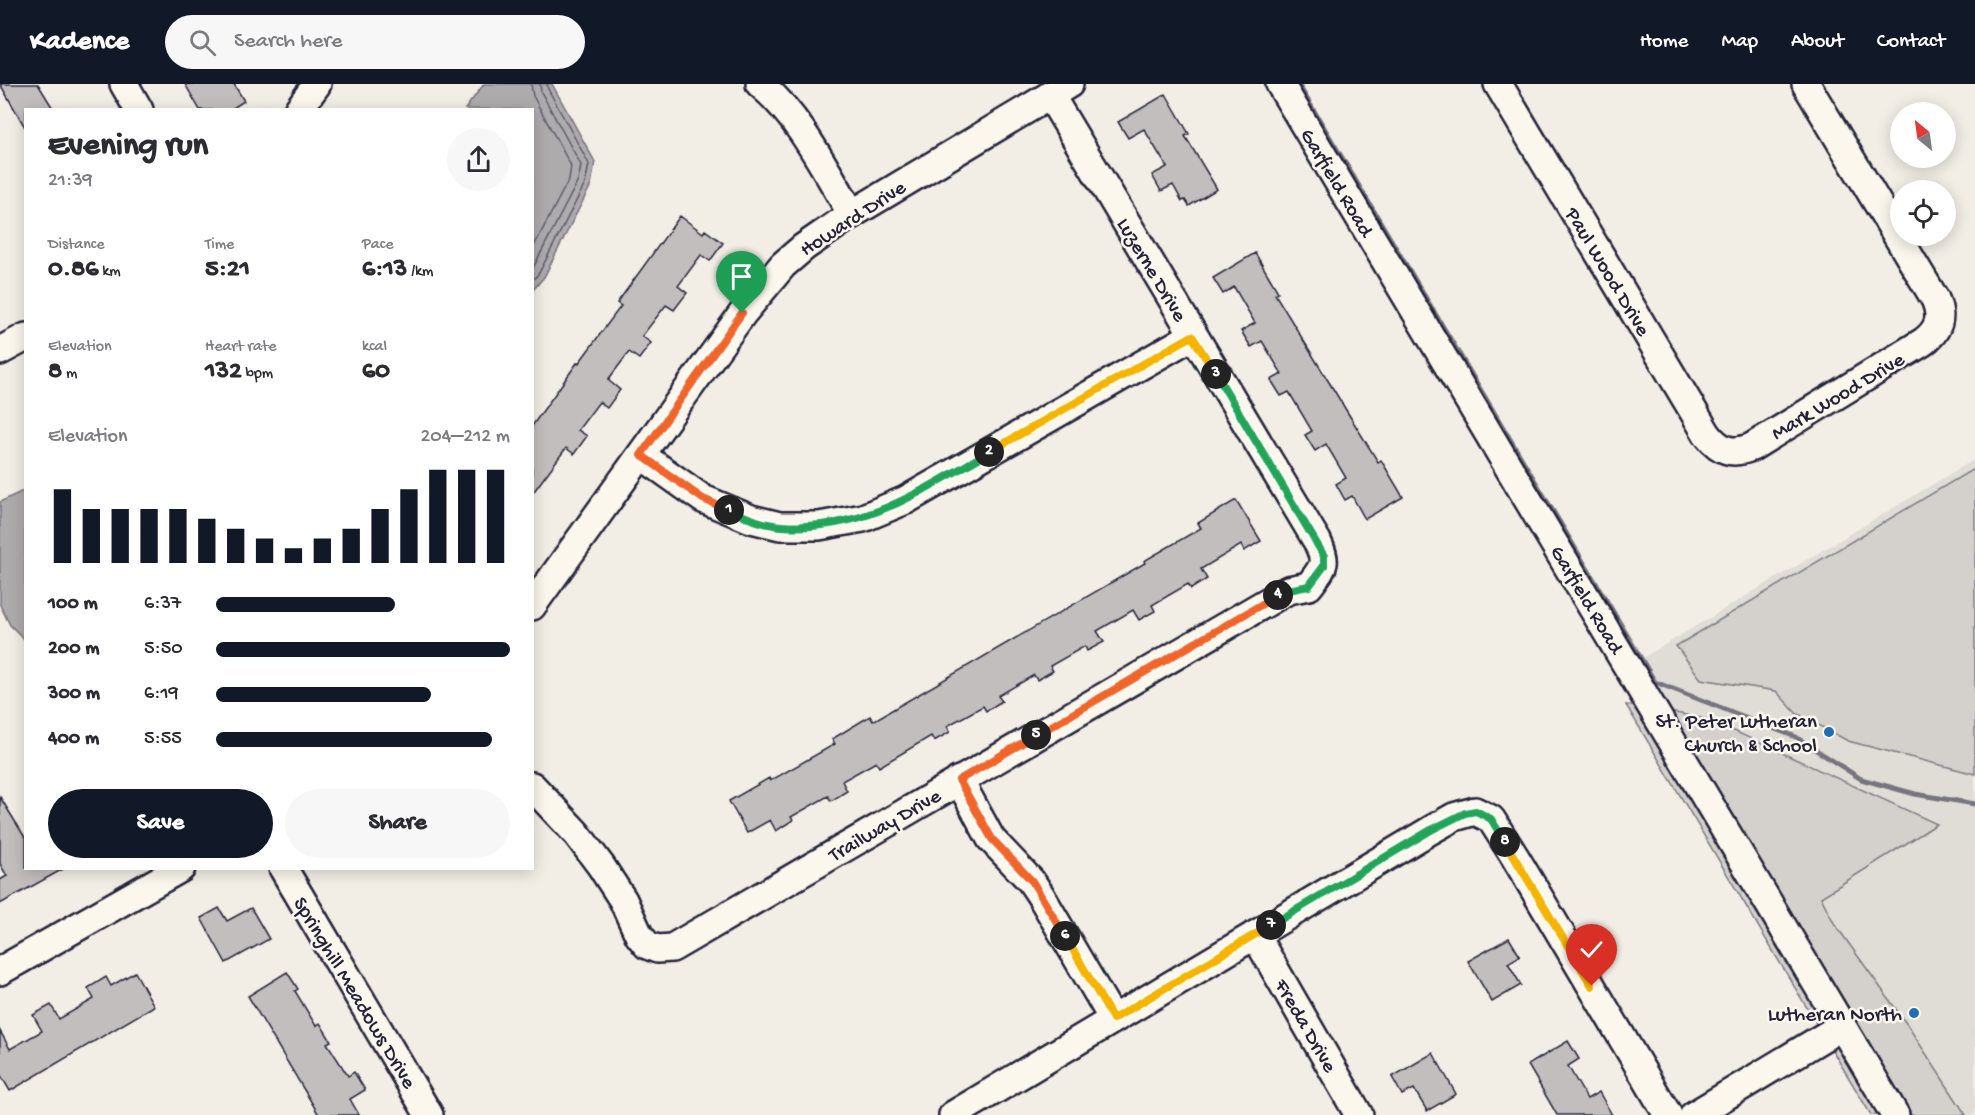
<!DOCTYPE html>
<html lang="en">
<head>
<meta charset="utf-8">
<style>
	:root { --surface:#fff; --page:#f7f7f7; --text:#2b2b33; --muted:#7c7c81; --accent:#111827 }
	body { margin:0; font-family:"Gochi Hand",sans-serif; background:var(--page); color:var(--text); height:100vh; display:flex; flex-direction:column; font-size:22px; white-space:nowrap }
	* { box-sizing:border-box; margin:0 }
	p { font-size:20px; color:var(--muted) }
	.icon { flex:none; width:33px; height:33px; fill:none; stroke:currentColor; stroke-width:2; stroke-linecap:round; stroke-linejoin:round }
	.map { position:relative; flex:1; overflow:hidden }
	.details { position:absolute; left:24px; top:24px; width:510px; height:762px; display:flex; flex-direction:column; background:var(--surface); border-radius:0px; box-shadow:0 3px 15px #0003 }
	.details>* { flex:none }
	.needle { width:39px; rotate:331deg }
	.buttons { position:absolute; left:1890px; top:18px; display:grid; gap:12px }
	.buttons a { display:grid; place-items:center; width:66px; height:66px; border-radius:50%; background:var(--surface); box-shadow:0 3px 15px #0003; font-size:30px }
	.pin { position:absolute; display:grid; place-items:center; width:51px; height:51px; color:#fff; margin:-62px -26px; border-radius:50% 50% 50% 0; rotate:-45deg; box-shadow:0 0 6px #0007 }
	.pin .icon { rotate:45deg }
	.km { position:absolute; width:30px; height:30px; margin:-15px; border-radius:50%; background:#222; color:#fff; font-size:16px; line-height:30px; text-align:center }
	.round { display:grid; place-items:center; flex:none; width:63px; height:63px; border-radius:32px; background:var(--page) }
	.head { display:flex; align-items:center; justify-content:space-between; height:102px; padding:0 24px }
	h1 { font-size:33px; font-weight:700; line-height:45px }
	.metrics { display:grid; grid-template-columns:repeat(3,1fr); gap:9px; height:102px; padding:6px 24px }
	.metrics div { display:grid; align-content:center }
	.metrics b { font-size:26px; font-weight:700 }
	.metrics small { font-size:16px; font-weight:400 }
	.metrics p { font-size:16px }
	.chart { height:168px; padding:12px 24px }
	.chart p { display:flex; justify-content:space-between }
	.chart svg { width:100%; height:108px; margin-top:6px; stroke:var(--accent); stroke-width:6 }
	.primary-button { display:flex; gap:12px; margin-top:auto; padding:12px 24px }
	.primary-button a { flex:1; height:69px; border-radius:36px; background:var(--accent); color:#fff; font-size:24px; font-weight:700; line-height:69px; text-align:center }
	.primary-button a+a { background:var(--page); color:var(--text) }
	ul { padding:0 24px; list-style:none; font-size:20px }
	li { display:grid; grid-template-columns:96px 72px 1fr; align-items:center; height:45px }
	li i { height:15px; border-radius:8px; background:var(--accent) }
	header { display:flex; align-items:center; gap:36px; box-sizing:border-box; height:84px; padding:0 30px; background:var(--accent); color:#fff }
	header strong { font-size:28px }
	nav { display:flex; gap:33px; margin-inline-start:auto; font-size:21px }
	.search { width:420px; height:54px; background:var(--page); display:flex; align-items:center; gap:15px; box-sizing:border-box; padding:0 21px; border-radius:33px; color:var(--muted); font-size:22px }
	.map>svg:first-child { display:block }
	.built { fill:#e0dcd6 }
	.green { fill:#d4d1cc; stroke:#7b7a84; stroke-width:1.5 }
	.water { fill:#aeabad; stroke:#76747f; stroke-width:1.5 }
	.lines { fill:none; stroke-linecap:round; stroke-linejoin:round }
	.shore { stroke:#5a5969; stroke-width:1.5 }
	.stream { stroke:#76747f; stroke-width:5 }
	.building { fill:#c2bebe; stroke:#22223b; stroke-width:1.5 }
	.minor-casing { stroke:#22223b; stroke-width:32 }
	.minor { stroke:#fbf7ec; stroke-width:27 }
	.split-1-casing { stroke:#fff; stroke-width:12 }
	.split-2-casing { stroke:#fff; stroke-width:12 }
	.split-3-casing { stroke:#fff; stroke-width:12 }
	.split-4-casing { stroke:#fff; stroke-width:12 }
	.split-5-casing { stroke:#fff; stroke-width:12 }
	.split-6-casing { stroke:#fff; stroke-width:12 }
	.split-7-casing { stroke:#fff; stroke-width:12 }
	.split-8-casing { stroke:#fff; stroke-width:12 }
	.split-9-casing { stroke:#fff; stroke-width:12 }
	.split-1 { stroke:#f0652b; stroke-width:8 }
	.split-2 { stroke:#22a559; stroke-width:8 }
	.split-3 { stroke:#f5b400; stroke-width:8 }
	.split-4 { stroke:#22a559; stroke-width:8 }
	.split-5 { stroke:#f0652b; stroke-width:8 }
	.split-6 { stroke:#f0652b; stroke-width:8 }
	.split-7 { stroke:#f5b400; stroke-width:8 }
	.split-8 { stroke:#22a559; stroke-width:8 }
	.split-9 { stroke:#f5b400; stroke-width:8 }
	.poi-dot { fill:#1f6fb2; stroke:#fbf7ec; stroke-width:2 }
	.labels { text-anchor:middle; stroke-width:5; stroke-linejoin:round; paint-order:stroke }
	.street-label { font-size:21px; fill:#22223b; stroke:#fbf7ec }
	.poi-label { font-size:21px; fill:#22223b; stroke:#fbf7ec; text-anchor:end }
</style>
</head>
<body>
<header>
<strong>Kadence</strong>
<div class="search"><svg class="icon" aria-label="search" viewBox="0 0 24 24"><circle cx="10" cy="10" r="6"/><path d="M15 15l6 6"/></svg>Search here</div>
<nav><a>Home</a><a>Map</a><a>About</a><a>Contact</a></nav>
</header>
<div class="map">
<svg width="1975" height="1031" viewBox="0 0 1975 1031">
	<rect width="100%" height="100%" fill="#f2eee5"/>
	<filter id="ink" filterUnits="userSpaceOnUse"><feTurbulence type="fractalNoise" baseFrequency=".0167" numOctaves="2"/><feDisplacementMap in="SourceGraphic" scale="12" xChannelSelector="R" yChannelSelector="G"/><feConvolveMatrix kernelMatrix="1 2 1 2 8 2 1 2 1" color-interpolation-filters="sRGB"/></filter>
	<g filter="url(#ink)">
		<polygon class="built" points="1975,375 1975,1031 1917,1031 1787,827 1641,575"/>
		<g class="green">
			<polygon points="1975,384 1975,690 1848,657 1796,629 1776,607 1701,595 1676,562"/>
			<polygon points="1626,621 1681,630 1710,636 1937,740 1821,813 1834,839 1906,939 1966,1031 1871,1031"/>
		</g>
		<g class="water">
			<polygon points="484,0 552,0 595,78 591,101 544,193 533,206 532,26 465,25"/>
			<polygon points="25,406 25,556 10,541 0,521 0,418"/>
		</g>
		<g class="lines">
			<g class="shore">
				<polyline points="531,0 533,12 571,82 569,95 532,166"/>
				<polyline points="532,186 578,97 581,81 541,8 540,0"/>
				<polyline points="532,197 539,189 585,100 589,80 548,5 547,0"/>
			</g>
			<polyline class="stream" points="1298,0 1655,598 1796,653 1861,695 1915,710 1975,720"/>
		</g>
		<g class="building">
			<polygon points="0,0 38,0 54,26 26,26 26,45"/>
			<polygon points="185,0 234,0 244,17 230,26 200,26"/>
			<polygon points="1166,10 1189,50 1185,52 1217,105 1189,122 1185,116 1182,117 1173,101 1161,107 1152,91 1167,83 1144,45 1128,54 1118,38"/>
			<polygon points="680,132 703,149 705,146 723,159 710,177 701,171 678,202 687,209 674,226 666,221 642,252 651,259 639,275 629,268 608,296 620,306 607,324 599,318 578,346 587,352 574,370 566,364 532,410 532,342 577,279 578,280 621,222 617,219"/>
			<polygon points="1255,169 1278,208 1275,210 1346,326 1378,378 1381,376 1403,413 1365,435 1352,412 1345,416 1336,400 1346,394 1326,360 1315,367 1305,351 1312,347 1289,308 1281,312 1271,296 1282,290 1262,257 1251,263 1241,247 1255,239 1234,203 1223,210 1213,194"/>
			<polygon points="1236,416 1261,457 1244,467 1241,461 1201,485 1207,495 1191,505 1188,500 1152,521 1155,527 1139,536 1133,526 1097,547 1104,558 1087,567 1085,562 1050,582 1053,587 1037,596 1034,591 998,612 1002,617 986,627 983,622 947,642 950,648 934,657 931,652 879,683 876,678 842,697 847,707 831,717 828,712 791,733 793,736 776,747 770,736 747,749 729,717 769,694 770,697 835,660 832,655 870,632 873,637 1145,479 1144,477 1201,444 1198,439"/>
			<polygon points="0,713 26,755 26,784 65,784 0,820 0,796 7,792 0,780"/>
			<polygon points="219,824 227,837 251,824 269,855 226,879 201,834"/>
			<polygon points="1509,854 1520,872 1508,879 1521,901 1492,918 1468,877"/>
			<polygon points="135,888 154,922 10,1007 0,990 0,947 10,965 42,947 33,931 51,921 59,935 94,915 88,904 106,893 111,902"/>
			<polygon points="287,888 298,905 295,907 316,942 320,939 331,957 327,959 348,992 354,988 365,1006 350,1015 359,1031 319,1031 248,912"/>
			<polygon points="1568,957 1579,975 1568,982 1587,1015 1599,1008 1612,1031 1557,1031 1528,981"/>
			<polygon points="1433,969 1456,1010 1427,1027 1414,1005 1402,1011 1392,993"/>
		</g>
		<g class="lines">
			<g class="minor-casing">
				<g id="minor">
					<polyline points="124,0 139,26"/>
					<path d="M760 0C800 33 825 86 852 130"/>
					<polyline points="1280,0 1895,1031"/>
					<path d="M1498 0 1707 350C1720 367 1732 371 1752 363L1923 258C1939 246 1943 234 1935 215L1806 0"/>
					<polyline points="298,26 317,0"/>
					<polyline points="0,267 26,253"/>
					<polyline points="641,371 703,415 751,435 780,442 819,442 863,434 906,416 1192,252"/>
					<polyline points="532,522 743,229 783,181 804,163 852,130 1069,0"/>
					<polyline points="959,696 991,755 1031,797 1041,812 1113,935"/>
					<path d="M532 702 577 750 601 782 623 816 639 851 647 861 657 865 672 864 1288 506 1309 502C1324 482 1328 480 1317 457L1050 11"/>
					<polyline points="283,784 429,1031"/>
					<polyline points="1255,851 1359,1031"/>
					<polyline points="0,887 181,784"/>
					<polyline points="953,1031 1431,746 1454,733 1475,727 1491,735 1515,773 1668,1031"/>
					<polyline points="1694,1031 1842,942"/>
				</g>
			</g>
			<use href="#minor" class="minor"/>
		</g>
	</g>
	<g class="lines" filter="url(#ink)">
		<g class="split-1-casing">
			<polyline id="split-1" points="729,426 703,415 641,371 742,229"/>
		</g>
		<g class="split-2-casing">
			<path id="split-2" d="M729 426C746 433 764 441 782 442 864 448 921 407 989 368"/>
		</g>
		<g class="split-3-casing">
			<polyline id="split-3" points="989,368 1192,252 1216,290"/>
		</g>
		<g class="split-4-casing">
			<polyline id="split-4" points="1216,290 1324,472 1324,482 1309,502 1288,506 1278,511"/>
		</g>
		<g class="split-5-casing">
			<polyline id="split-5" points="1036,651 1278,511"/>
		</g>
		<g class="split-6-casing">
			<polyline id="split-6" points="1036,651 959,696 992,755 1032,797 1065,852"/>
		</g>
		<g class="split-7-casing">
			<polyline id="split-7" points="1065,852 1113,935 1271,841"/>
		</g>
		<g class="split-8-casing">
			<polyline id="split-8" points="1271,841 1431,746 1465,729 1476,727 1491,735 1505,758"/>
		</g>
		<g class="split-9-casing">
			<polyline id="split-9" points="1505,758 1592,902"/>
		</g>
		<use href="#split-1" class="split-1"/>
		<use href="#split-2" class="split-2"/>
		<use href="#split-3" class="split-3"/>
		<use href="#split-4" class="split-4"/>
		<use href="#split-5" class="split-5"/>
		<use href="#split-6" class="split-6"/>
		<use href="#split-7" class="split-7"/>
		<use href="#split-8" class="split-8"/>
		<use href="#split-9" class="split-9"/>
	</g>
	<g class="poi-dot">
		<circle cx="1829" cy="648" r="6"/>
		<circle cx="1914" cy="929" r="6"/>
	</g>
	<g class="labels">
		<g class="street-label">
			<text transform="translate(1338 98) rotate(59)" y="7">Garfield Road</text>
			<text transform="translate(852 133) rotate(-33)" y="7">Howard Drive</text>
			<text transform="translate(1153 185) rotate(59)" y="7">Luzerne Drive</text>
			<text transform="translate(1609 187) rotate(59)" y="7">Paul Wood Drive</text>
			<text transform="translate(1837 311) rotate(-31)" y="7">Mark Wood Drive</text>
			<text transform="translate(1588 515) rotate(59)" y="7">Garfield Road</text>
			<text transform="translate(884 740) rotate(-30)" y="7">Trailway Drive</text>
			<text transform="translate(356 908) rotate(59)" y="7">Springhill Meadows Drive</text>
			<text transform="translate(1307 941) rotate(60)" y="7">Freda Drive</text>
		</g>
		<g class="poi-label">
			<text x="1817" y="643">St. Peter Lutheran<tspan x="1817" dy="24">Church &amp; School</tspan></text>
			<text x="1902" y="936">Lutheran North</text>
		</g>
	</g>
</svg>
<div class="buttons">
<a><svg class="needle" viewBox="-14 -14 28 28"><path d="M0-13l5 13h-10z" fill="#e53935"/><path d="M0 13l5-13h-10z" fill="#7c7c81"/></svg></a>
<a><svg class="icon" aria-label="locate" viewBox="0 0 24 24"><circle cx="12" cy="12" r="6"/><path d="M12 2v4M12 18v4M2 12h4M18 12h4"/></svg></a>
</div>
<div class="pin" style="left:742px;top:229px;background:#1e9e55"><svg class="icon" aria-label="arrive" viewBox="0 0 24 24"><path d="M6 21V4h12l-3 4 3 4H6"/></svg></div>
<div class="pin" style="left:1592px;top:902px;background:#d93025"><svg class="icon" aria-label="check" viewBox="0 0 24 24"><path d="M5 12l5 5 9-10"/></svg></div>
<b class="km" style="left:729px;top:426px">1</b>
<b class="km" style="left:989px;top:368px">2</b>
<b class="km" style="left:1216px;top:290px">3</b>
<b class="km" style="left:1278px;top:511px">4</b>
<b class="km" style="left:1036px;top:651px">5</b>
<b class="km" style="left:1065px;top:852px">6</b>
<b class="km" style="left:1271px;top:841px">7</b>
<b class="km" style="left:1505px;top:758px">8</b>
<section class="details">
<div class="head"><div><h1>Evening run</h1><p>21:39</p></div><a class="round"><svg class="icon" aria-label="share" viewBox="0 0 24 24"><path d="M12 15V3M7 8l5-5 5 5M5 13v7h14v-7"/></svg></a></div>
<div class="metrics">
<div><p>Distance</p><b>0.86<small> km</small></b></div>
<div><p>Time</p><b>5:21</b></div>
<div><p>Pace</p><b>6:13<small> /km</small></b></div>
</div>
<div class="metrics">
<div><p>Elevation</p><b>8<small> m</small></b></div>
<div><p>Heart rate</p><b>132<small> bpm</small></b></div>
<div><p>kcal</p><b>60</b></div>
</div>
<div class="chart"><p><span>Elevation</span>204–212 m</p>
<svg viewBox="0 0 160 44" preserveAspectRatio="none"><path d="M5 44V14M15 44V22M25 44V22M35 44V22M45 44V22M55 44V26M65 44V30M75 44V34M85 44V38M95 44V34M105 44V30M115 44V22M125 44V14M135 44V6M145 44V6M155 44V6"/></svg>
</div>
<ul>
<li><b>100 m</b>6:37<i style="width:61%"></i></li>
<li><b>200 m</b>5:50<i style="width:100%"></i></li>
<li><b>300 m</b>6:19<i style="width:73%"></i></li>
<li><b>400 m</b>5:55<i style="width:94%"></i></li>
</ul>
<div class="primary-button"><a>Save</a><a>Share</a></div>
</section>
</div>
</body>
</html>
